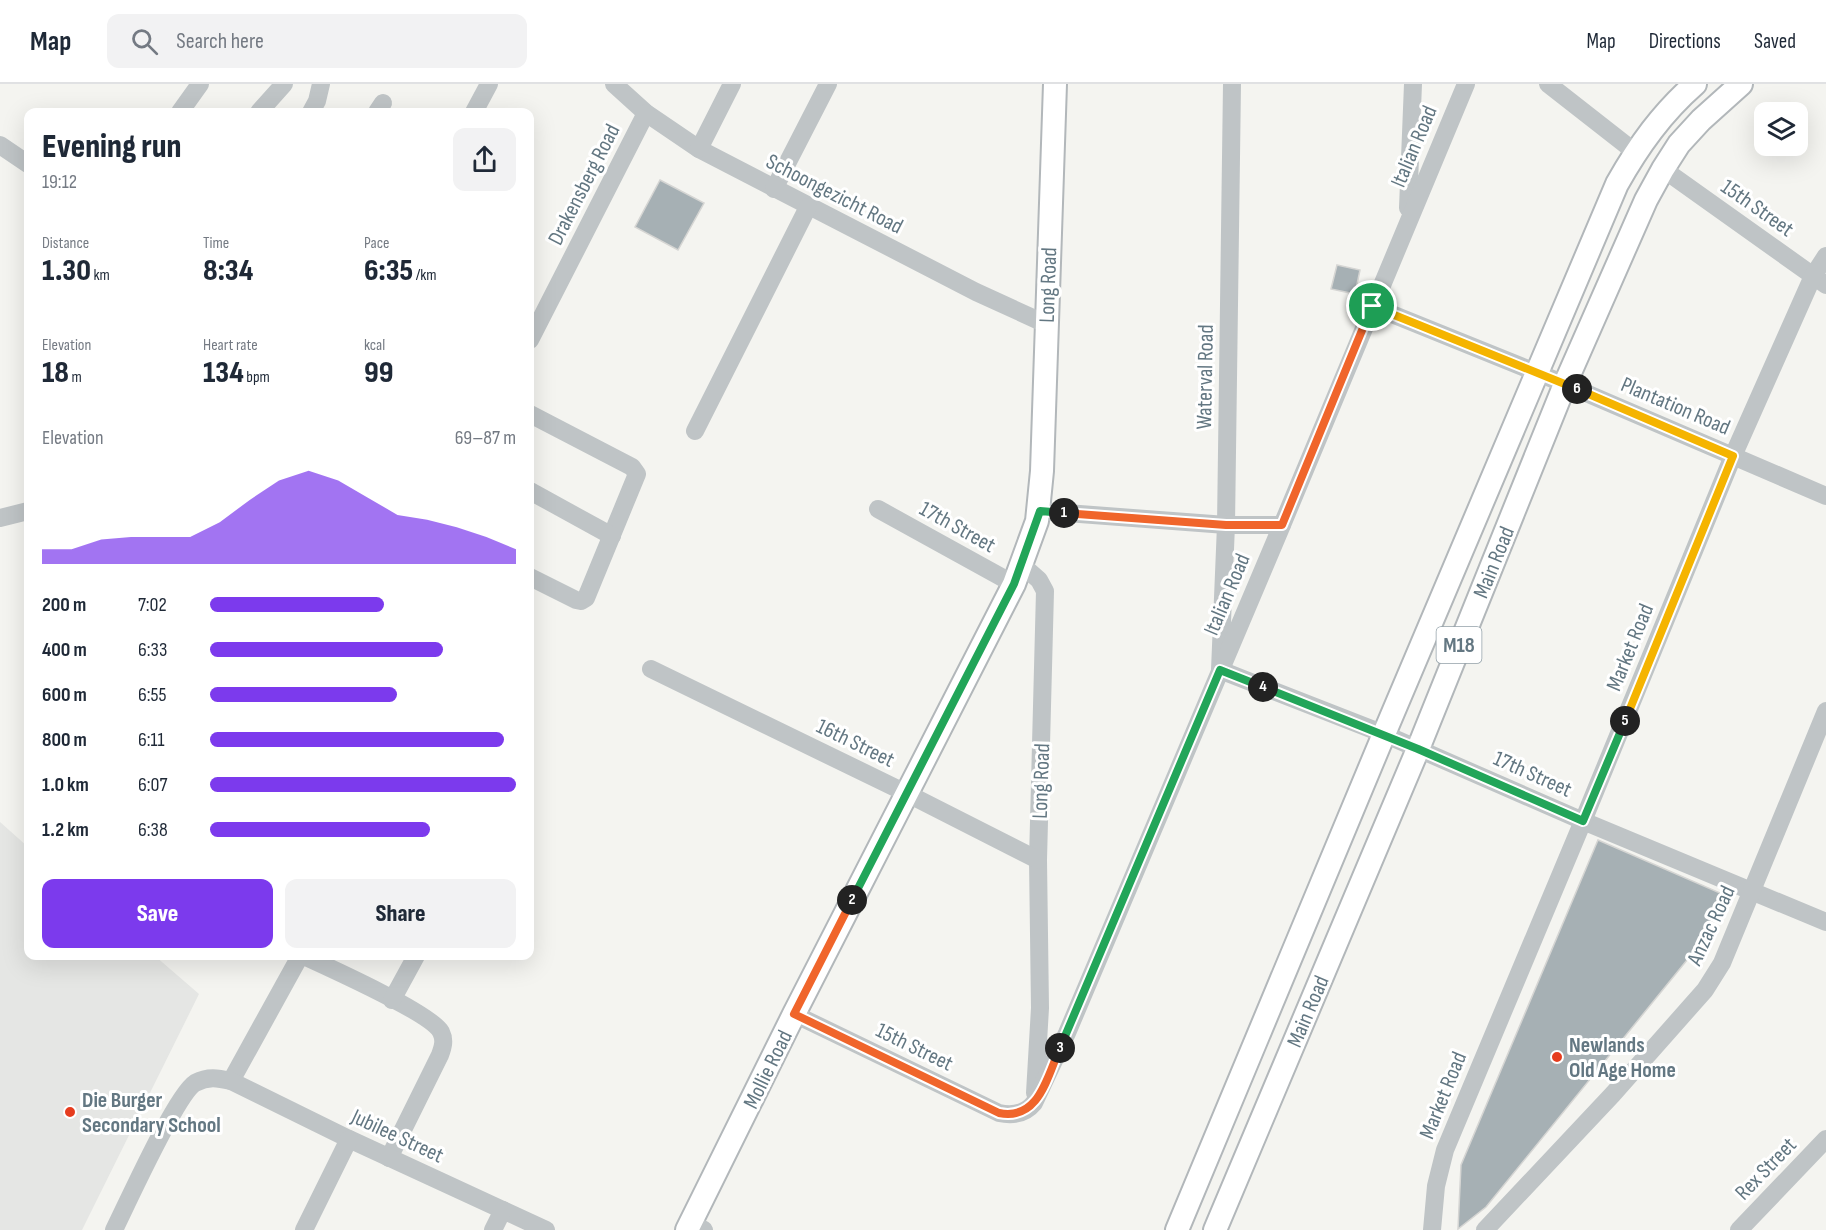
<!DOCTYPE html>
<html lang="en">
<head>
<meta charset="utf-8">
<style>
	:root { --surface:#fff; --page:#f2f2f3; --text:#1f2937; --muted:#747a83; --line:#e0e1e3; --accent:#7c3aed }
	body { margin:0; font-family:"Sofia Sans Condensed",sans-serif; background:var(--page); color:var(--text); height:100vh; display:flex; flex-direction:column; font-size:22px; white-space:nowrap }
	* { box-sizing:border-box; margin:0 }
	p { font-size:20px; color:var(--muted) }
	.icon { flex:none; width:33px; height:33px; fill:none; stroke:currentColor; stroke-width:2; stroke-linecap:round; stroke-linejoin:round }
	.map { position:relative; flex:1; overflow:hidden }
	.sheet { position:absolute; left:24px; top:24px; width:510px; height:852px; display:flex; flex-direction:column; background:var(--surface); border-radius:12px; box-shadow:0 6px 24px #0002 }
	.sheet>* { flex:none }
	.controls { position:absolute; left:1754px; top:18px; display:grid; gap:12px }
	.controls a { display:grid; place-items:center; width:54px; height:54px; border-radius:12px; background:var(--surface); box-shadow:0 6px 24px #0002; font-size:30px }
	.pin { position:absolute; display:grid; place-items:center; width:51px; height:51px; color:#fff; margin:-26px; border:3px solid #fff; border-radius:50%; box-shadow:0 2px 6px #0007 }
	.km { position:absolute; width:30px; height:30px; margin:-15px; border-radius:50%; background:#222; color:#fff; font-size:16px; line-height:30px; text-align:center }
	.round { display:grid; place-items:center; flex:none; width:63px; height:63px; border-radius:12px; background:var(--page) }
	.head { display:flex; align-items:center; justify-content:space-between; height:102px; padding:0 18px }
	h1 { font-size:33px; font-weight:800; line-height:45px }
	.stats { display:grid; grid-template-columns:repeat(3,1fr); gap:9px; height:102px; padding:6px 18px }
	.stats div { display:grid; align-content:center }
	.stats b { font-size:30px; font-weight:800 }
	.stats small { font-size:16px; font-weight:400 }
	.stats p { font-size:16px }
	.chart { height:168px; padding:12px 18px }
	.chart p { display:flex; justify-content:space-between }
	.chart svg { width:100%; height:108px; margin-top:6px; fill:var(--accent); opacity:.7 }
	.button { display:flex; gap:12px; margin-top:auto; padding:12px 18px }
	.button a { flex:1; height:69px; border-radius:12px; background:var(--accent); color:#fff; font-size:24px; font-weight:800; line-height:69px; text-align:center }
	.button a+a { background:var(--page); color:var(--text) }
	ul { padding:0 18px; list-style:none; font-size:20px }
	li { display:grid; grid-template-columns:96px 72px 1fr; align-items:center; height:45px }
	li i { height:15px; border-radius:8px; background:var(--accent) }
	header { display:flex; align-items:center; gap:36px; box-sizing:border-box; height:84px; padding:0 30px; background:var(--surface); border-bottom:2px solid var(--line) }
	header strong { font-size:28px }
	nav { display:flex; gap:33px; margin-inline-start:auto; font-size:21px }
	.search { width:420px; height:54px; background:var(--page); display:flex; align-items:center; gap:15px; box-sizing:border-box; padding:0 21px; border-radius:12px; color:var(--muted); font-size:22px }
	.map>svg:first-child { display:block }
	.built { fill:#e5e6e4 }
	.building { fill:#a6b0b4; stroke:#d5d5d3; stroke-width:1.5 }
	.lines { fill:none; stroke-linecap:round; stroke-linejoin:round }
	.major-casing { stroke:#b2b7ba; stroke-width:26 }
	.minor { stroke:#bfc4c6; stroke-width:18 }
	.major { stroke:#fff; stroke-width:22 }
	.split-1-casing { stroke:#fff; stroke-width:12 }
	.split-2-casing { stroke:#fff; stroke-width:12 }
	.split-3-casing { stroke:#fff; stroke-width:12 }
	.split-4-casing { stroke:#fff; stroke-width:12 }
	.split-5-casing { stroke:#fff; stroke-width:12 }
	.split-6-casing { stroke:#fff; stroke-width:12 }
	.split-7-casing { stroke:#fff; stroke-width:12 }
	.split-1 { stroke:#f0652b; stroke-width:8 }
	.split-2 { stroke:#22a559; stroke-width:8 }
	.split-3 { stroke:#f0652b; stroke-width:8 }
	.split-4 { stroke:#22a559; stroke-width:8 }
	.split-5 { stroke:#22a559; stroke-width:8 }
	.split-6 { stroke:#f5b400; stroke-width:8 }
	.split-7 { stroke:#f5b400; stroke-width:8 }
	.poi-dot { fill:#e63c1e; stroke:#fff; stroke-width:2 }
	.labels { text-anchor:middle; stroke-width:6; stroke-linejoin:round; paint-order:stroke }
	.shield { fill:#fff; stroke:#92a0a8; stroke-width:1.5 }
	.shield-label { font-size:21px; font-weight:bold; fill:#637782 }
	.street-label { font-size:22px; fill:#637782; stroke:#fff }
	.poi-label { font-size:22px; font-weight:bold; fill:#637782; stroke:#fff; text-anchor:start }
</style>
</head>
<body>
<header>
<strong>Map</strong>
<div class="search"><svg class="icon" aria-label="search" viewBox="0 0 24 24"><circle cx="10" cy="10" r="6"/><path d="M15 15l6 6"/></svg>Search here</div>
<nav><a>Map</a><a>Directions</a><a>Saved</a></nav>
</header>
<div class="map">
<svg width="1826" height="1146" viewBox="0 0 1826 1146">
	<rect width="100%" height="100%" fill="#f4f4f0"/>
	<polygon class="built" points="0,738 28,763 28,872 155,872 199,910 82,1146 0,1146"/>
	<g class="building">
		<polygon points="660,96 704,119 678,166 635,143"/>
		<polygon points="1337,181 1360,186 1355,210 1331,205"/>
		<polygon points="1598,756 1727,812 1696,865 1486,1123 1458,1145 1461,1081"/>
	</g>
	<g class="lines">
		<g class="major-casing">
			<g id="major">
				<polyline points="687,1146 794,930 1014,500 1037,437 1042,387 1055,0"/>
				<path d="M1177 1146 1384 650 1617 100C1639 61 1662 29 1695 0"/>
				<polyline points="1215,1146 1418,665 1565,300 1646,116 1663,85 1679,60 1701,36 1741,0"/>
			</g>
		</g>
		<g class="minor">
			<polyline points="614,0 646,29 699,65 976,208 1046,240"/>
			<polyline points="1232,0 1226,441 1220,586 1384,650 1583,737 1826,838"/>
			<polyline points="1548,0 1635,68"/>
			<polyline points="180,28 200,0"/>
			<polyline points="259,28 284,0"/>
			<polyline points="311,28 317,17 321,0"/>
			<polyline points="377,28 383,19"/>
			<polyline points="474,28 489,0"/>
			<polyline points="0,61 28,80"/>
			<polyline points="699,65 732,0"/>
			<polyline points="1663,85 1826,201"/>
			<polyline points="774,105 828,0"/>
			<polyline points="1408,124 1413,0"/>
			<polyline points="1372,222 1565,300 1826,412"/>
			<polyline points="530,256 646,29"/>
			<polyline points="530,330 632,383 637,390 586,514 581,517 576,516 530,493"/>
			<polyline points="695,347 808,123"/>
			<polyline points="530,407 612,452"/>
			<polyline points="878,425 1014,500"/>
			<polyline points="1040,427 1226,441 1282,441"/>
			<polyline points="0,434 28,427"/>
			<polyline points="1022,481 1039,496 1045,507 1038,776 1040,924 1035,1009"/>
			<polyline points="651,585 906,709 1038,776"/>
			<path d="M304 872C328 883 432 930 441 948 445 956 443 963 440 971L389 1074"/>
			<polyline points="392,916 416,872"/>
			<path d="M794 930 999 1029C1013 1032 1025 1030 1034 1019L1067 949 1282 441 1466 0"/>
			<polyline points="231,997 300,872"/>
			<polyline points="691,1139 704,1146"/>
			<path d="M114 1146C127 1120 176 1011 195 999 208 992 218 994 231 997L349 1055 546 1146"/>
			<polyline points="304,1146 349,1055"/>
			<polyline points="493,1146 503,1126"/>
			<polyline points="1432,1146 1436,1102 1445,1066 1583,737 1733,372 1813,192 1826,172"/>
			<polyline points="1485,1146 1613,1010 1705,906 1722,879 1826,627"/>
			<polyline points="1739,1146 1826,1055"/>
		</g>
		<use href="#major" class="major"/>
	</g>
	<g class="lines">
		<g class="split-1-casing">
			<polyline id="split-1" points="1064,429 1226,441 1282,441 1372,222"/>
		</g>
		<g class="split-2-casing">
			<polyline id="split-2" points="852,816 1014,500 1040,427 1064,429"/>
		</g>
		<g class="split-3-casing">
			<path id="split-3" d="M852 816 794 930 999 1029C1039 1037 1047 993 1060 964"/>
		</g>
		<g class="split-4-casing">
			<polyline id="split-4" points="1060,964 1220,586 1263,603"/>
		</g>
		<g class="split-5-casing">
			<polyline id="split-5" points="1263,603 1418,665 1583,737 1625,637"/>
		</g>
		<g class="split-6-casing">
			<polyline id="split-6" points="1577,305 1733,372 1625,637"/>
		</g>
		<g class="split-7-casing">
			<polyline id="split-7" points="1372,222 1577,305"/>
		</g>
		<use href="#split-1" class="split-1"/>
		<use href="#split-2" class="split-2"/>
		<use href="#split-3" class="split-3"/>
		<use href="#split-4" class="split-4"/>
		<use href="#split-5" class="split-5"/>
		<use href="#split-6" class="split-6"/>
		<use href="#split-7" class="split-7"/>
	</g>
	<g class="poi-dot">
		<circle cx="1557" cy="973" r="6"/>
		<circle cx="70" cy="1028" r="6"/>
	</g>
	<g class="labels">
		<rect class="shield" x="1436.5" y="543" width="45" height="36" rx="4.5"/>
		<g class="shield-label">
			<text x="1459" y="568">M18</text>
		</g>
		<g class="street-label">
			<text transform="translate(1413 62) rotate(-67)" y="8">Italian Road</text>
			<text transform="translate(583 100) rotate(-63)" y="8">Drakensberg Road</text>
			<text transform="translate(835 109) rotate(27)" y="8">Schoongezicht Road</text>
			<text transform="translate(1758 123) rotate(35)" y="8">15th Street</text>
			<text transform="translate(1047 201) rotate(-88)" y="8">Long Road</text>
			<text transform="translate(1204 293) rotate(-89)" y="8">Waterval Road</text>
			<text transform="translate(1676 321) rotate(23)" y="8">Plantation Road</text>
			<text transform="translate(958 442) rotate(29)" y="8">17th Street</text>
			<text transform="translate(1493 478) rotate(-68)" y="8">Main Road</text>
			<text transform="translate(1226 510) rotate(-67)" y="8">Italian Road</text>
			<text transform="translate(1629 563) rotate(-68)" y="8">Market Road</text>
			<text transform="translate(856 658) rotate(26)" y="8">16th Street</text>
			<text transform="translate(1533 689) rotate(24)" y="8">17th Street</text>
			<text transform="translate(1040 697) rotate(-88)" y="8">Long Road</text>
			<text transform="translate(1710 841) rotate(-65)" y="8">Anzac Road</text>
			<text transform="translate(1307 927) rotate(-67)" y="8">Main Road</text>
			<text transform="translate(915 962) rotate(26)" y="8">15th Street</text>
			<text transform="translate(767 985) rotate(-64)" y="8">Mollie Road</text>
			<text transform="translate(1442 1011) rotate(-68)" y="8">Market Road</text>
			<text transform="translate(398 1051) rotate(25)" y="8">Jubilee Street</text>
			<text transform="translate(1765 1084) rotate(-46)" y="8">Rex Street</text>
		</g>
		<g class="poi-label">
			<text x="1569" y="968">Newlands<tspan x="1569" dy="25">Old Age Home</tspan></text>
			<text x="82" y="1023">Die Burger<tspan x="82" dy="25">Secondary School</tspan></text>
		</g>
	</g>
</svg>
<div class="controls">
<a><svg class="icon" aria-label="layers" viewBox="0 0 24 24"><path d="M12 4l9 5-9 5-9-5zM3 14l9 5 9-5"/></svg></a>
</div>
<div class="pin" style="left:1372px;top:222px;background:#1e9e55"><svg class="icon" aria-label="arrive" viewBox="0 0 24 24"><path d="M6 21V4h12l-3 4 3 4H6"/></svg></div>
<b class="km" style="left:1064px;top:429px">1</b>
<b class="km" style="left:852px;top:816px">2</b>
<b class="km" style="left:1060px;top:964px">3</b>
<b class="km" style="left:1263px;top:603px">4</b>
<b class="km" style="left:1625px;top:637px">5</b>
<b class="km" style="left:1577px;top:305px">6</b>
<section class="sheet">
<div class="head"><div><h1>Evening run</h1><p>19:12</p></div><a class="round"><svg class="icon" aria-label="share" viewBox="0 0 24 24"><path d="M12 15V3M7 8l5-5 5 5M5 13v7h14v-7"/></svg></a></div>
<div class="stats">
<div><p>Distance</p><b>1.30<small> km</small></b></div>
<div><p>Time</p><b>8:34</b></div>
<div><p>Pace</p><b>6:35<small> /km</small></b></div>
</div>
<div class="stats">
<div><p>Elevation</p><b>18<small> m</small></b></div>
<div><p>Heart rate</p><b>134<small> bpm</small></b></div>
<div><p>kcal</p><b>99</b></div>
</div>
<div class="chart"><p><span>Elevation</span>69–87 m</p>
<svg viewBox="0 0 160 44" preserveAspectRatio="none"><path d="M0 44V38L10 38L20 34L30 33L40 33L50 33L60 27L70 18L80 10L90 6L100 10L110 17L120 24L130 26L140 29L150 33L160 38V44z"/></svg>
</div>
<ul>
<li><b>200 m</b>7:02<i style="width:57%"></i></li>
<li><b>400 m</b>6:33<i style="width:76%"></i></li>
<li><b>600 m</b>6:55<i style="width:61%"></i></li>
<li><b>800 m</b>6:11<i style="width:96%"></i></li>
<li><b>1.0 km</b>6:07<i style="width:100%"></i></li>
<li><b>1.2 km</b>6:38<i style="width:72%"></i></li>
</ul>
<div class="button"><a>Save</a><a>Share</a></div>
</section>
</div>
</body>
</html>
